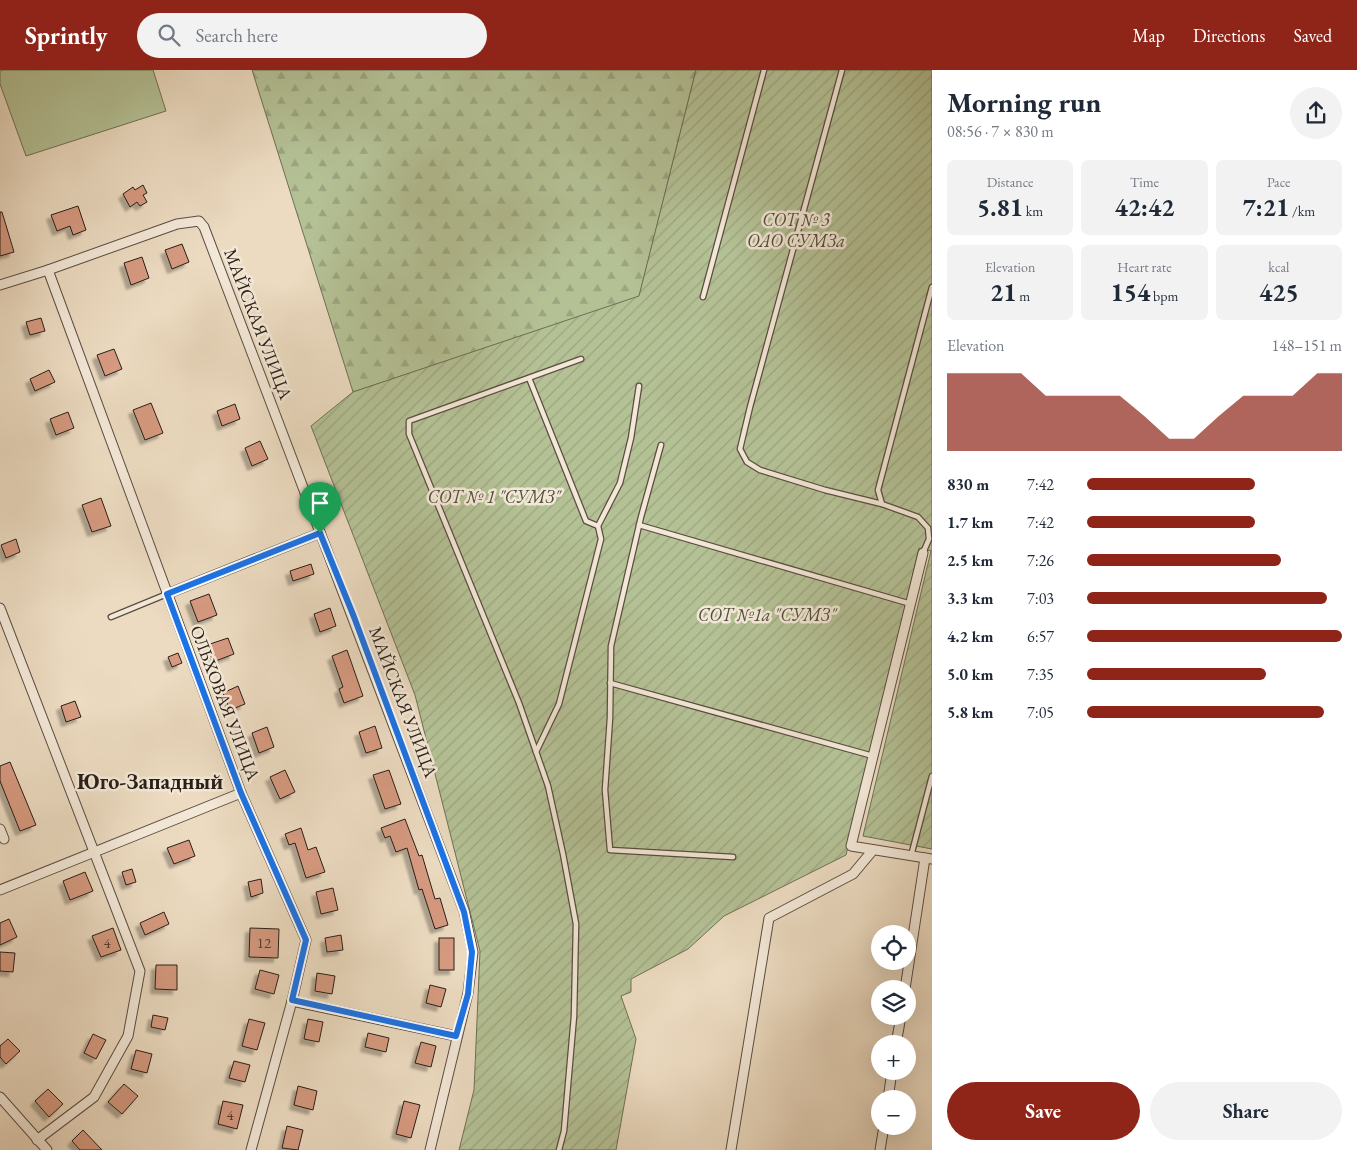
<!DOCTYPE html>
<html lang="en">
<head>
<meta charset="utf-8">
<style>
	:root { --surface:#fff; --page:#f2f2f3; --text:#1f2937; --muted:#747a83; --accent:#8f2418 }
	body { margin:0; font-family:"EB Garamond",serif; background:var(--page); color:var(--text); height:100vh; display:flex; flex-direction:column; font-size:19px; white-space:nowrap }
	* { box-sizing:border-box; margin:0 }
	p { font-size:16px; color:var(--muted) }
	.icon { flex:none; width:28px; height:28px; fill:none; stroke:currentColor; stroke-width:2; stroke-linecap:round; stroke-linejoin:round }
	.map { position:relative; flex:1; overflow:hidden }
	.drawer { display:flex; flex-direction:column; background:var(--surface); width:425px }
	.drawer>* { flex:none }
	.tools { position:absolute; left:871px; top:855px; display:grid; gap:10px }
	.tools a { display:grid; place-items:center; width:45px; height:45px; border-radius:50%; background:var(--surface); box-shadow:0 5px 20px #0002; font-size:25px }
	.pin { position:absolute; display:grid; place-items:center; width:42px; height:42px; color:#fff; margin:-51px -21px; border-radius:50% 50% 50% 0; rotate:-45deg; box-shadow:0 0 5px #0007 }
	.pin .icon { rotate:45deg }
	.round { display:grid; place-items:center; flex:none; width:52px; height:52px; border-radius:26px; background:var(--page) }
	.headline { display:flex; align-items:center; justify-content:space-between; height:85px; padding:0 15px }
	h1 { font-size:28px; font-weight:700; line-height:38px }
	.stats { display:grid; grid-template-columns:repeat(3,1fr); gap:8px; height:85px; padding:5px 15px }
	.stats div { display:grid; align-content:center; border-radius:8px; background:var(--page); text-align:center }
	.stats b { font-size:25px; font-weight:700 }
	.stats small { font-size:14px; font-weight:400 }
	.stats p { font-size:14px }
	.chart { height:140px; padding:10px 15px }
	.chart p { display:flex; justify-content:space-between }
	.chart svg { width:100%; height:90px; margin-top:5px; fill:var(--accent); opacity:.7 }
	.cta { display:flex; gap:10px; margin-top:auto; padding:10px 15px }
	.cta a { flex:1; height:58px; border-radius:30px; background:var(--accent); color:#fff; font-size:20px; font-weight:700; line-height:58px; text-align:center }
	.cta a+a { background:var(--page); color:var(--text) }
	ul { padding:0 15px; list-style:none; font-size:16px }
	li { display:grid; grid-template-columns:80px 60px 1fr; align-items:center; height:38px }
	li i { height:12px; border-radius:6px; background:var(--accent) }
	header { display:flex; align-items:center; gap:30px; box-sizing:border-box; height:70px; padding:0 25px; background:var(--accent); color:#fff }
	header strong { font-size:24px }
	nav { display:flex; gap:28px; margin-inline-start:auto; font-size:18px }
	.search { width:350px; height:45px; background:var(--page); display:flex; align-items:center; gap:12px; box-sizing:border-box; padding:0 18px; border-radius:28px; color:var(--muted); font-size:19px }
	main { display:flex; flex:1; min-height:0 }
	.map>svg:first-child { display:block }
	.forest { fill:url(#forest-firs); stroke:#6e7056 }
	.garden { fill:url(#garden-furrows); stroke:#6e7056 }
	.pitch { fill:#b4c195; stroke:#6e7056 }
	.building { fill:#d69a80; stroke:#291e17; filter:url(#shadow) }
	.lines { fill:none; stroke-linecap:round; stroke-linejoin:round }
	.service-casing { stroke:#5a4d42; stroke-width:7 }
	.minor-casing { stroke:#5a4d42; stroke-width:11 }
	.service { stroke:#f3e8d7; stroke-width:4.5 }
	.minor { stroke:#f3e8d7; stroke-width:9 }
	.route-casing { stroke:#fff; stroke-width:10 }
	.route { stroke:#1a73e8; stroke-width:6 }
	.labels { text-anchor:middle; stroke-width:5; stroke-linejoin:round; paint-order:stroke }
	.number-label { font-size:15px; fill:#543d31 }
	.park-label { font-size:18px; font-style:italic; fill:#534f3d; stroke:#f3e8d7 }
	.street-label { font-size:18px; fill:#291e17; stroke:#f3e8d7 }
	.district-label { font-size:22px; font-weight:bold; fill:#291e17; stroke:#f3e8d7 }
</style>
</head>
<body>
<header>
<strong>Sprintly</strong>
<div class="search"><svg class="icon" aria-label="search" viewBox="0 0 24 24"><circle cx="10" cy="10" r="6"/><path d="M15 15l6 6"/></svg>Search here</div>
<nav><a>Map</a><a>Directions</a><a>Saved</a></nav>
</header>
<main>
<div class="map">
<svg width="932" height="1080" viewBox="0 0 932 1080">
	<defs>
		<pattern id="forest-firs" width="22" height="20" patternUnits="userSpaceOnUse" patternTransform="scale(1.25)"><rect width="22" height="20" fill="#b4c195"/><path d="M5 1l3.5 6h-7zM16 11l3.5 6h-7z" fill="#9ba580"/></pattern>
		<pattern id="garden-furrows" width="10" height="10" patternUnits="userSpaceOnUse" patternTransform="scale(1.25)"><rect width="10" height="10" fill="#b4c195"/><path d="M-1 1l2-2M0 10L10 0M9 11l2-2" fill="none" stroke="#9ba580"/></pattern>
		<filter id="shadow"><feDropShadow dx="-4.5" dy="4.5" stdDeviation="1" flood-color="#0004"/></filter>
	</defs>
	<rect width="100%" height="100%" fill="#ecdbc1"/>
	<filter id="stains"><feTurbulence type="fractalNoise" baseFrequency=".004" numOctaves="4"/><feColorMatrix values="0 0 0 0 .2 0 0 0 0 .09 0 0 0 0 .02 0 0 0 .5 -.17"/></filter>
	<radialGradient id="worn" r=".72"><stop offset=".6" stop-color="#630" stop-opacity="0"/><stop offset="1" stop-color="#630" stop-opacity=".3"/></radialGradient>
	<polygon class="forest" points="252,0 696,0 639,227 353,322"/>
	<polygon class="garden" points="696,0 932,0 932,779 863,766 931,481 919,478 846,785 724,846 688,879 631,909 631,922 621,926 636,969 616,1080 459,1080 474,1020 480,881 415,625 311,356 353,322 639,226"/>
	<polygon class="pitch" points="3,0 153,0 166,41 26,86 0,14 0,1"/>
	<g class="building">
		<polygon points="143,115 147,123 143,125 147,132 140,136 137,132 130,137 123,124 133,117 135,120"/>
		<polygon points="78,136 86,160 73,165 70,156 57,161 51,145"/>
		<polygon points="0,142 2,142 14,182 0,186"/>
		<polygon points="182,174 189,192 172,199 165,180"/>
		<polygon points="142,187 149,208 131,215 124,193"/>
		<polygon points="41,248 45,261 30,265 26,252"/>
		<polygon points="114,279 122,299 105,306 97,285"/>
		<polygon points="49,300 55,312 35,321 30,309"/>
		<polygon points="151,333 163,363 145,370 133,340"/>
		<polygon points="235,334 240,349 222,356 217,341"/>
		<polygon points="68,342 74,358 56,365 50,349"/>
		<polygon points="260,371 268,389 252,396 245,378"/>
		<polygon points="101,428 111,456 92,462 82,435"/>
		<polygon points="16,469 20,482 6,488 1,475"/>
		<polygon points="311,494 314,504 293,511 290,501"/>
		<polygon points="209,524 217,545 198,552 190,531"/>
		<polygon points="330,538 336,556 320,562 314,544"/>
		<polygon points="228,568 234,584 213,592 207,575"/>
		<polygon points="347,580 363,626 344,633 339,619 343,617 332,586"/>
		<polygon points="178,583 182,593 172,597 168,587"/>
		<polygon points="238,616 245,634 230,640 223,623"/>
		<polygon points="75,631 81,647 66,652 61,636"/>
		<polygon points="375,656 382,678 366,683 359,662"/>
		<polygon points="267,657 274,677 259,683 252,663"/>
		<polygon points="10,692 36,755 20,761 0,711 0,696"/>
		<polygon points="285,700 295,722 280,729 270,707"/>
		<polygon points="389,700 401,734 385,739 373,705"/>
		<polygon points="405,749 419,786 422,785 435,829 440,828 448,855 435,859 422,819 419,820 407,778 396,782 390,766 385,768 381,758"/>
		<polygon points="301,758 308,780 316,777 325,802 306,808 295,773 289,775 285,764"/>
		<polygon points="189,770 195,786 174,794 167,778"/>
		<polygon points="132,799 136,812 126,815 122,802"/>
		<polygon points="85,802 93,821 70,830 63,811"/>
		<polygon points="261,809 263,823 251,827 248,812"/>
		<polygon points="333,818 338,840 321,844 316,822"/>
		<polygon points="164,842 169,854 145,865 140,853"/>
		<polygon points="9,849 17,867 0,875 0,853"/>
		<polygon points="113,858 121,880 101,887 92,866"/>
		<polygon points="250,858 279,859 278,888 249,887"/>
		<polygon points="341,865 343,880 327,882 325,868"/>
		<rect x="439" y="868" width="15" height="32"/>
		<polygon points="0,882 15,883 13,902 0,901"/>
		<polygon points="156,895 177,895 177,920 155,919"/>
		<polygon points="260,900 279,905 274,924 255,919"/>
		<polygon points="317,903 335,906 332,924 315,921"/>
		<polygon points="430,915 446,919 441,937 426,933"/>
		<polygon points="153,945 168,948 165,960 151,957"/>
		<polygon points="249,949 265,953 257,980 242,976"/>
		<polygon points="308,949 323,952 319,972 304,969"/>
		<polygon points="368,963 389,968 386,982 365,977"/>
		<polygon points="93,964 106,970 96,989 84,983"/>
		<polygon points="8,969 20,981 6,994 0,987 0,976"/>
		<polygon points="421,972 436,976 431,997 415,993"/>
		<polygon points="136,980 152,984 147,1003 131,999"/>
		<polygon points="234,991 250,995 245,1012 229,1008"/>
		<polygon points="124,1014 138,1026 122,1044 108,1032"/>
		<polygon points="298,1016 317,1021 313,1040 294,1035"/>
		<polygon points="48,1019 63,1034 49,1047 35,1031"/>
		<polygon points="223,1031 243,1035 237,1059 218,1054"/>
		<polygon points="404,1031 420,1035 411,1068 396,1064"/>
		<polygon points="287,1056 303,1060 298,1080 282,1078"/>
		<polygon points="83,1060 102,1080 80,1080 72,1071"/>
	</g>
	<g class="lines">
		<g class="service-casing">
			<g id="service">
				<polyline points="842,0 750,337 740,379 747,392 760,400 825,420 882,434 918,447 928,458 929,469 923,483"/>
				<polyline points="703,227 764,0"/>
				<polyline points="529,308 586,451 598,456"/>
				<polyline points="661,375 641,447 611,576 610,648 605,720 610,780 733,787"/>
				<polyline points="882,434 878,420 932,217"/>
				<polyline points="639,455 911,534"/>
				<polyline points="111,547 167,524"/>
				<polyline points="610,613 873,686"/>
				<polyline points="536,682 559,634 601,469 598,456 620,413 631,368 639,316"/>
				<polyline points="911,786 932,706"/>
				<polyline points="559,1080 564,1061 574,946 576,854 563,784 548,716 519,633 409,364 409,351 581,289"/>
			</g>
		</g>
		<g class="minor-casing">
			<g id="minor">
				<polyline points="48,200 241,723 306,870 292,931 251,1080"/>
				<path d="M0 215 48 200 177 154 199 151 204 157C292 385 379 613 464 841L473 882 468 923 430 1080"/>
				<polyline points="923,483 851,776 932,789"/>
				<polyline points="167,524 320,463"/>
				<polyline points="0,538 140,901 128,966 94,1027 37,1070"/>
				<polyline points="0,759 4,769"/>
				<polyline points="0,820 241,723"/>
				<polyline points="905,919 925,788"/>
				<polyline points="292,931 456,966"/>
				<polyline points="896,974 901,946"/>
				<polyline points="0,1027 47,1080"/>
				<polyline points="888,1029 892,1001"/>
				<polyline points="731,1080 769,848 853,804 873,780"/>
				<polyline points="880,1080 884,1056"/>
			</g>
		</g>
		<use href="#service" class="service"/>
		<use href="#minor" class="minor"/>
	</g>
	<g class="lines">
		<g class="route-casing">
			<polygon id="route" points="320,463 354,547 464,842 472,882 468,924 456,966 292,930 306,870 241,723 167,524"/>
		</g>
		<use href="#route" class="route"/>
	</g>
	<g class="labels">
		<g class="number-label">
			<text x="107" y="878">4</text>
			<text x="264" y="878">12</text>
			<text x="230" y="1050">4</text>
		</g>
		<g class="park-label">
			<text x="796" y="156">СОТ № 3<tspan x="796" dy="21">ОАО СУМЗа</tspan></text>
			<text x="494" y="433">СОТ № 1 "СУМЗ"</text>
			<text x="767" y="551">СОТ №1а "СУМЗ"</text>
		</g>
		<g class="street-label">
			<text transform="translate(258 254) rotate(69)" y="6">МАЙСКАЯ УЛИЦА</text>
			<text transform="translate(403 632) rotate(69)" y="6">МАЙСКАЯ УЛИЦА</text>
			<text transform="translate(225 633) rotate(69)" y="6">ОЛЬХОВАЯ УЛИЦА</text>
		</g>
		<g class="district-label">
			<text x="150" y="719">Юго-Западный</text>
		</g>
	</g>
	<rect width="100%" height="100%" filter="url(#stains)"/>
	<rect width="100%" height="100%" fill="url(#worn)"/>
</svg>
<div class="tools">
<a><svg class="icon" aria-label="locate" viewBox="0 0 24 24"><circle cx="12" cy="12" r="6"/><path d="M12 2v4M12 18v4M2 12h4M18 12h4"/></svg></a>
<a><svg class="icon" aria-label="layers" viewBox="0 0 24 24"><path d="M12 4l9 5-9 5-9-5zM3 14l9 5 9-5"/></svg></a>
<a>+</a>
<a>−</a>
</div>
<div class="pin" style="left:320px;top:463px;background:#1e9e55"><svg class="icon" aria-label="arrive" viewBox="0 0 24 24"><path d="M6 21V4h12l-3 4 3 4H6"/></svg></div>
</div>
<section class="drawer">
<div class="headline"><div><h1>Morning run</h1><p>08:56 · 7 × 830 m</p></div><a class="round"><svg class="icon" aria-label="share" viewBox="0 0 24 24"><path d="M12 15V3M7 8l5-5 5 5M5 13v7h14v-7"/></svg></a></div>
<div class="stats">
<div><p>Distance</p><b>5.81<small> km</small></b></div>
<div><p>Time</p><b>42:42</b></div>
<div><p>Pace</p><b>7:21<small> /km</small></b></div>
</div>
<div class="stats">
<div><p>Elevation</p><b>21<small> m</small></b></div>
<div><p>Heart rate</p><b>154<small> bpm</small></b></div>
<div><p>kcal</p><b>425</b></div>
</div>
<div class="chart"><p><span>Elevation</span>148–151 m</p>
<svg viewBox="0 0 160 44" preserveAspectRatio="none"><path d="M0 44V6L10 6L20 6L30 6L40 17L50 17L60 17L70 17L80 27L90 38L100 38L110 27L120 17L130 17L140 17L150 6L160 6V44z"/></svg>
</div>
<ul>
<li><b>830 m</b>7:42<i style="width:66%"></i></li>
<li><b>1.7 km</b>7:42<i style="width:66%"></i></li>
<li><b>2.5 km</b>7:26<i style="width:76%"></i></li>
<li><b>3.3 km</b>7:03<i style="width:94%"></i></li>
<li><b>4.2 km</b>6:57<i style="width:100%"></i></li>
<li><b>5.0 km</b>7:35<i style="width:70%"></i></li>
<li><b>5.8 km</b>7:05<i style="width:93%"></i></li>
</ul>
<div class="cta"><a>Save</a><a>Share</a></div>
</section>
</main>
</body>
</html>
